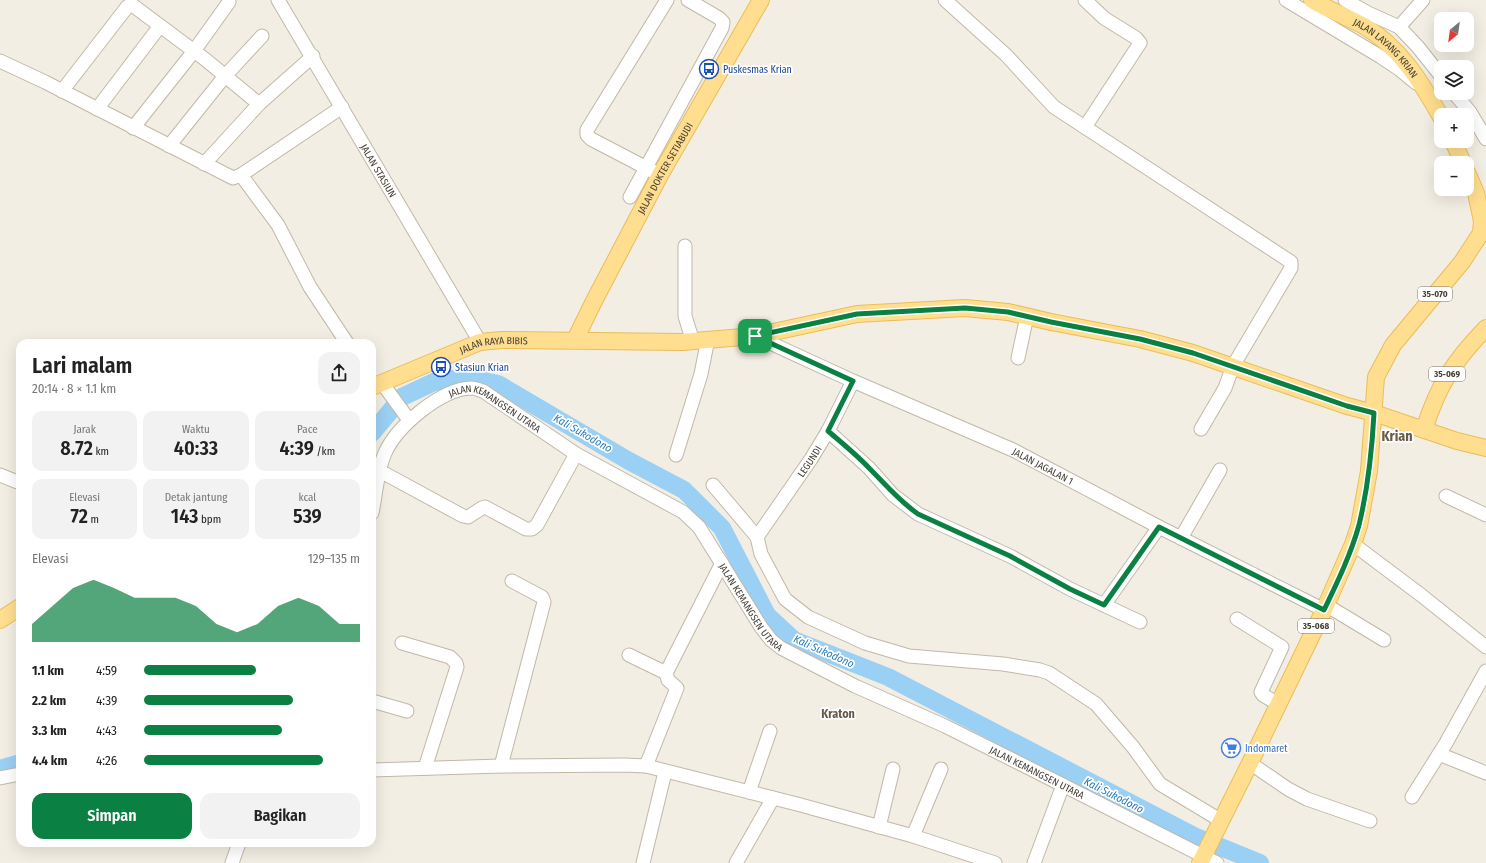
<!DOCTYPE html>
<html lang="id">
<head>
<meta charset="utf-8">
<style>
	:root { --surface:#fff; --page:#f2f2f2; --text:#222; --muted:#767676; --accent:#0b8043 }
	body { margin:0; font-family:"Fira Sans Condensed",sans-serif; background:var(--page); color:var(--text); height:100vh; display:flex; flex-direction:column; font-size:15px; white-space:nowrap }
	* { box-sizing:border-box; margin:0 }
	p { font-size:13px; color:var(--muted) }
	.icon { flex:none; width:22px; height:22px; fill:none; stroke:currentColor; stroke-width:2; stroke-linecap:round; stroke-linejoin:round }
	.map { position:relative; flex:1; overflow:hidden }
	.panel { position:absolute; left:16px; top:339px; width:360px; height:508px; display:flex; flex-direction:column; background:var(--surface); border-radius:12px; box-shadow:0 4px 16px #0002 }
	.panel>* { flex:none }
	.needle { width:26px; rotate:209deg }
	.tools { position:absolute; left:1434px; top:12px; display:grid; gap:8px }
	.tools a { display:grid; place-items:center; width:40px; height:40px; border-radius:8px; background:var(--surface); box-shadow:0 4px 16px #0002; font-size:20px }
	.pin { position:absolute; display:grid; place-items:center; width:34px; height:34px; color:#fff; margin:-17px; border-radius:8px; box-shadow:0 2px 6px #0006 }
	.round { display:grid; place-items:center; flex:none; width:42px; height:42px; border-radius:12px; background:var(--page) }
	.head { display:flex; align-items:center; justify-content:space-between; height:68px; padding:0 16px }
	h1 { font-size:22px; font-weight:600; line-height:30px }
	.metrics { display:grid; grid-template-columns:repeat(3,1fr); gap:6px; height:68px; padding:4px 16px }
	.metrics div { display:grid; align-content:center; border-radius:10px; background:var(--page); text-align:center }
	.metrics b { font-size:20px; font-weight:600 }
	.metrics small { font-size:11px; font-weight:400 }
	.metrics p { font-size:11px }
	.chart { height:112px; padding:8px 16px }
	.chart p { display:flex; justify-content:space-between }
	.chart svg { width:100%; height:72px; margin-top:4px; fill:var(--accent); opacity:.7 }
	.primary-button { display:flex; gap:8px; margin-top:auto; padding:8px 16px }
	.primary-button a { flex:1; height:46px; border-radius:12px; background:var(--accent); color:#fff; font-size:16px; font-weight:600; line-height:46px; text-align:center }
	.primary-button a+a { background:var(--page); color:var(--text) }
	ul { padding:0 16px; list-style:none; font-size:13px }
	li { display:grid; grid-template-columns:64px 48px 1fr; align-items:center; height:30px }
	li i { height:10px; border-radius:5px; background:var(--accent) }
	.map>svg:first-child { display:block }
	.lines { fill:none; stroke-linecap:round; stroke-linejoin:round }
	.river { stroke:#9ad0f4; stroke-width:18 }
	.minor-casing { stroke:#c1b8a8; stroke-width:15 }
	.major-casing { stroke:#eabd59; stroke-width:18 }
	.minor { stroke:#fff; stroke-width:13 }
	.major { stroke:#ffde8f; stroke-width:16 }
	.route-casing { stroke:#fff; stroke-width:8 }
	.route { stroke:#0b8043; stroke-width:5 }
	.labels { text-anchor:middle; stroke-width:3.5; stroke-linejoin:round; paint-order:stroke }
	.shield { fill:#fff; stroke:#7c7770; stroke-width:1 }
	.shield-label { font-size:9px; font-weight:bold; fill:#443d33 }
	.street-label { font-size:10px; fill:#443d33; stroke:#fff }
	.transit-label { font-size:10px; fill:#164399; stroke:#fff; text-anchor:start }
	.shop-label { font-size:10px; fill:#366cbe; stroke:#fff; text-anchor:start }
	.water-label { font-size:11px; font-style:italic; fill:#267ab6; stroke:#fff }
	.quarter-label { font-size:12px; font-weight:bold; fill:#685b49; stroke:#fff }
	.district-label { font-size:14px; font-weight:bold; fill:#685b49; stroke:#fff }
</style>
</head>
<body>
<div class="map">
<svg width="1486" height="863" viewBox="0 0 1486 863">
	<rect width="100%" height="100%" fill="#f3eee3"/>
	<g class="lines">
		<g class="river">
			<polyline points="372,433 402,397 434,382 465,377 498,384 629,461 684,490 722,528 767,615 794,640 888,677 1194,836 1260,863"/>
			<polyline points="0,769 20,763"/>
		</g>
		<g class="minor-casing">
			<g id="minor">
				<path id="s1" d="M278 0 480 342"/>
				<polyline points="945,0 1006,55 1054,107 1291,262 1291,268 1233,366 1225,388 1201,429"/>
				<polyline points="1286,0 1381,57 1399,69 1416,83"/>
				<polyline points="1345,0 1368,13 1399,27 1418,47 1441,76"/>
				<polyline points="1399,27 1423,0"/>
				<polyline points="0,61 45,82 233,178 241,175 342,107"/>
				<polyline points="62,91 127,7 131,4 206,60 259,104"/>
				<polyline points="1454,93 1470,112 1486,139"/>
				<polyline points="97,109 160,26"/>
				<polyline points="1085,127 1140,43 1136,38 1104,18 1085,0"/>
				<polyline points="133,128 194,51 229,2"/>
				<polyline points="169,146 225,76 262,36"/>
				<polyline points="204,164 259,104 313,56"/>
				<polyline points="241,175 278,225 310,287 347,343"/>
				<polyline points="660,175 591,139 587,135 587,130 667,0"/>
				<polyline points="630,197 722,28 723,22 719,18 688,0"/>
				<polyline points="685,246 685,316 693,342"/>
				<path id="s2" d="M755 336 853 381 1013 450 1159 527 1324 610"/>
				<polyline points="1018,358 1027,316"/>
				<polyline points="382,383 409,420"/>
				<polyline points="828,431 869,468 893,495 918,514 1010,556 1070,589 1140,622"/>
				<polyline points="676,455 701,374 708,339"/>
				<polyline points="380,471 463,516 468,517 482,508 485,507 526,529 532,529 537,525 576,454"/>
				<polyline points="0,475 20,483"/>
				<polyline points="713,485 757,537 761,554 785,599 808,617 865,643 909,656 1003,664 1040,670 1049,673 1096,704 1133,747 1160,784 1220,820"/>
				<polyline points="1446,496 1486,515"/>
				<path id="s3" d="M372 513C376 494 377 471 385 453 397 426 441 389 471 388 475 388 479 390 483 391L576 454 683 512 699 527 761 627 771 640 781 648 855 686 945 726 1023 765 1217 863"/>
				<path id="s4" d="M757 537 811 459 828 431 853 381"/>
				<polyline points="1181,538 1220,470"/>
				<polyline points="1353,544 1421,595 1486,647"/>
				<polyline points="1104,605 1159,527"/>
				<polyline points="1326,605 1384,640"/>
				<polyline points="1237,619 1282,647 1261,692 1263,695 1278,704"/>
				<polyline points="402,643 450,657 456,663 457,667 425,768"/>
				<polyline points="629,655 666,673 722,563"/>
				<polyline points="372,701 407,711"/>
				<polyline points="1439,754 1486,773"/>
				<polyline points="1250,763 1288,789 1307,799 1370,821"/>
				<polyline points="501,766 544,602 542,597 512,581"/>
				<polyline points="646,766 677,688 668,680 666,673"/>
				<polyline points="372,770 501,766 624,765 646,766 797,804 913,836 995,863"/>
				<polyline points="0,778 20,774"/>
				<polyline points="749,792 770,731"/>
				<polyline points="1412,797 1446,743 1486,671"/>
				<polyline points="879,827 893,769"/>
				<polyline points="913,836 941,769"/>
				<polyline points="232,863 239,843"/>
				<polyline points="643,863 665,772"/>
				<polyline points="736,863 773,798"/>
				<polyline points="1034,863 1063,785"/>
			</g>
		</g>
		<g class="major-casing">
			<g id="major">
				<path id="s5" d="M1312 0C1329 10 1347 17 1364 26 1400 47 1421 82 1441 117"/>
				<polyline points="1453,141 1463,163"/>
				<path id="s6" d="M575 340 593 303 660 175 761 0"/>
				<path id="s7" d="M372 387 480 342 502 340 682 342 755 336 857 314 965 308 1008 312 1051 322 1140 339 1193 353 1347 406 1374 413 1457 441 1486 448"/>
				<path d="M1424 430C1438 385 1454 361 1486 328"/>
				<polyline points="0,620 20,607"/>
				<polyline points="1200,863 1250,763 1324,610 1353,544 1359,526 1369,471 1376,377 1393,345 1462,262 1481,233 1482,221 1476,193 1467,172"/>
			</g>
		</g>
		<use href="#minor" class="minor"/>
		<use href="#major" class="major"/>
	</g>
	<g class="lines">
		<g class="route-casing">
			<path id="route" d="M965 308 1008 312 1051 322 1140 339 1193 353 1347 406 1374 413C1372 451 1368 488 1359 525 1351 554 1337 583 1324 610L1159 527 1104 605 1070 589 1010 556 918 514C899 501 886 485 870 469 857 455 842 443 828 431L853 381 755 336 857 314Z"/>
		</g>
		<use href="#route" class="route"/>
	</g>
	<defs>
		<g id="bus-ring" transform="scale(1)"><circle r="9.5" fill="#fff" stroke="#1a4fb4" stroke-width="1.5"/><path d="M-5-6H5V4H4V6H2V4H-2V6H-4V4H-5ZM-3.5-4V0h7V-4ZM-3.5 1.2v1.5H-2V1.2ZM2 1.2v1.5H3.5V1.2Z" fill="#1a4fb4"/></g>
		<g id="supermarket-ring" transform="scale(1)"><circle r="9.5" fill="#fff" stroke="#3f7fe0" stroke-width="1.5"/><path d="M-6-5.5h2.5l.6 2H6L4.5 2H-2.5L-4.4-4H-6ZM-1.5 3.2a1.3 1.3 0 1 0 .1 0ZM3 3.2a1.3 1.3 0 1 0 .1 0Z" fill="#3f7fe0"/></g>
	</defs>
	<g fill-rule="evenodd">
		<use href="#bus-ring" x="709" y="69"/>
		<use href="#bus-ring" x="441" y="367"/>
		<use href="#supermarket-ring" x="1231" y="748"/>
	</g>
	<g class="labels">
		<g class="shield">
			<rect x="1418" y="287" width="34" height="14" rx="3"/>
			<rect x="1429" y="367" width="36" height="14" rx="3"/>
			<rect x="1298" y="619" width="36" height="14" rx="3"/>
		</g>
		<g class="shield-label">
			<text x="1435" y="297">35-070</text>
			<text x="1447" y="377">35-069</text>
			<text x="1316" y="629">35-068</text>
		</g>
		<g class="street-label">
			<text dy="4" stroke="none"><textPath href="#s5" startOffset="89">JALAN LAYANG KRIAN</textPath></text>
			<text dy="4" stroke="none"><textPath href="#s6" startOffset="194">JALAN DOKTER SETIABUDI</textPath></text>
			<text dy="4" stroke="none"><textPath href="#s1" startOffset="198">JALAN STASIUN</textPath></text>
			<text dy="4" stroke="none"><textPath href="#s7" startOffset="130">JALAN RAYA BIBIS</textPath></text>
			<text dy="4" stroke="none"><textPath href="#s3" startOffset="202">JALAN KEMANGSEN UTARA</textPath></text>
			<text dy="4" stroke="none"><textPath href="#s4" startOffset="92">LEGUNDI</textPath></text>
			<text dy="4" stroke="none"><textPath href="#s2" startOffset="316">JALAN JAGALAN 1</textPath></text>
			<text dy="4" stroke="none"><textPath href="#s3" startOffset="537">JALAN KEMANGSEN UTARA</textPath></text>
			<text dy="4" stroke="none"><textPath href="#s3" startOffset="873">JALAN KEMANGSEN UTARA</textPath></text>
		</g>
		<g class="transit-label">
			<text x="723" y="73">Puskesmas Krian</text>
			<text x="455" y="371">Stasiun Krian</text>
		</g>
		<g class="shop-label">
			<text x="1245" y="752">Indomaret</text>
		</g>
		<g class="water-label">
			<text transform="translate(583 433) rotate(30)" y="4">Kali Sukodono</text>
			<text transform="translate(824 651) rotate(24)" y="4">Kali Sukodono</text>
			<text transform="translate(1114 795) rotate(27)" y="4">Kali Sukodono</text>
		</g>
		<g class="quarter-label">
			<text x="838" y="718">Kraton</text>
		</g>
		<g class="district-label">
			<text x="1397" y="441">Krian</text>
		</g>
	</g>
</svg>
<div class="tools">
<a><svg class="needle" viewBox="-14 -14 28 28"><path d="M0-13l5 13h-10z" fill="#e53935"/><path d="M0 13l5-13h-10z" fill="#767676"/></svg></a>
<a><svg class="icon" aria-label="layers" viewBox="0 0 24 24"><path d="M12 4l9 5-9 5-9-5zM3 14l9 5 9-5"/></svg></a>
<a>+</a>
<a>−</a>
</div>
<div class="pin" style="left:755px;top:336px;background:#1e9e55"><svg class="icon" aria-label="arrive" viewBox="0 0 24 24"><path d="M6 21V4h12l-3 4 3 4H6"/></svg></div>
<section class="panel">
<div class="head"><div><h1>Lari malam</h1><p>20:14 · 8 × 1.1 km</p></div><a class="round"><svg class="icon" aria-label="share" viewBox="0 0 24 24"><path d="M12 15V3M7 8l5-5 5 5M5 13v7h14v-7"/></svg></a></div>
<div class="metrics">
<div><p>Jarak</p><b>8.72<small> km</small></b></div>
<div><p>Waktu</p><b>40:33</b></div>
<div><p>Pace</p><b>4:39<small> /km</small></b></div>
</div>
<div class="metrics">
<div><p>Elevasi</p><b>72<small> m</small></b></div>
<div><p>Detak jantung</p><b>143<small> bpm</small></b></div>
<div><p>kcal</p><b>539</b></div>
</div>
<div class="chart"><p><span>Elevasi</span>129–135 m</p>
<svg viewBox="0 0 160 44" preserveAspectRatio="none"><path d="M0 44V33L10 22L20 11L30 6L40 11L50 17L60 17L70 17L80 22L90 33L100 38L110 33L120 22L130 17L140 22L150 33L160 33V44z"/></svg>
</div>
<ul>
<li><b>1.1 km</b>4:59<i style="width:52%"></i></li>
<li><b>2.2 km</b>4:39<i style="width:69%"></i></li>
<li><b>3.3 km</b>4:43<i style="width:64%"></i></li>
<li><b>4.4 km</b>4:26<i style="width:83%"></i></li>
</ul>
<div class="primary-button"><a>Simpan</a><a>Bagikan</a></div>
</section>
</div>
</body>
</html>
